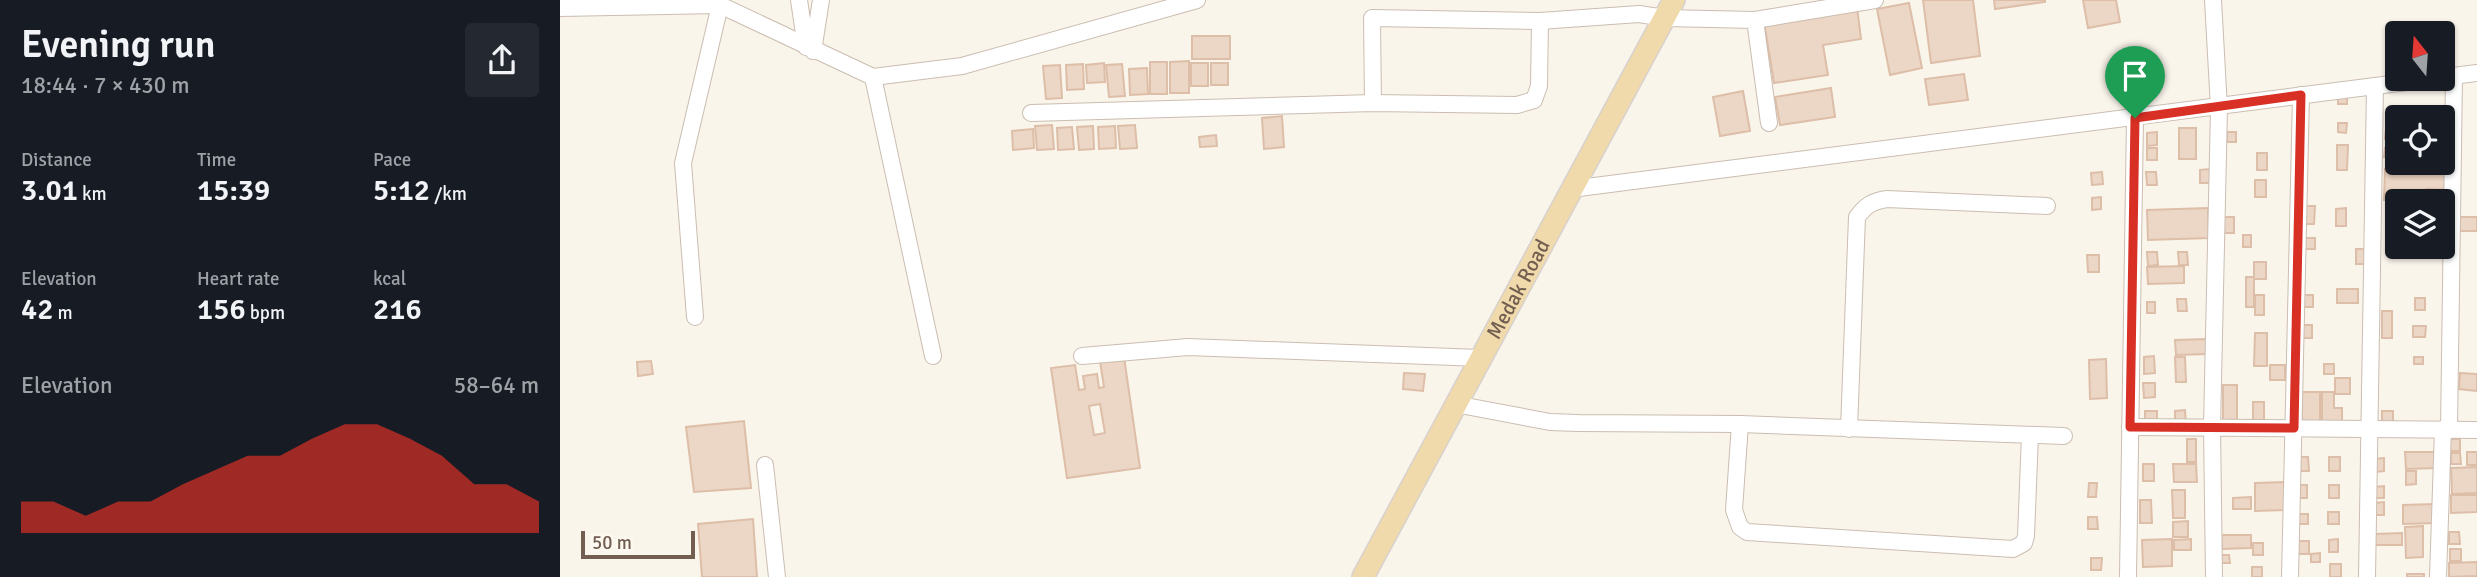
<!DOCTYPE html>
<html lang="en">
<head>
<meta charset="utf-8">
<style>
	:root { --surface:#171b24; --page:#242831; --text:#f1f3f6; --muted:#9ea1a6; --accent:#d93025 }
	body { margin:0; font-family:Signika,sans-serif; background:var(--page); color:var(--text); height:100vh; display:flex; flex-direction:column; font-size:26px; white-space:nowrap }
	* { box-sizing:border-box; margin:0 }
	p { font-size:23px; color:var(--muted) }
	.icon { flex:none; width:38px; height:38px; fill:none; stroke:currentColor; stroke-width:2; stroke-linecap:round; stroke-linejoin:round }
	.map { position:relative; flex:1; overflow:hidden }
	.details { display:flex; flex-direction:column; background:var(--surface); width:560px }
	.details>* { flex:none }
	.needle { width:46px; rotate:343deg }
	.buttons { position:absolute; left:1825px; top:21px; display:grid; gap:14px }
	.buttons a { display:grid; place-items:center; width:70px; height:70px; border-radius:7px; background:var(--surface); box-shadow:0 2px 5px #0004; font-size:35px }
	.scale { position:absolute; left:21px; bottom:18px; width:114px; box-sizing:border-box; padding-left:7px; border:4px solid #725e50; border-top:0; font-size:19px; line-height:24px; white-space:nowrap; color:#725e50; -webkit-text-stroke:5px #fdf9f1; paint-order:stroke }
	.pin { position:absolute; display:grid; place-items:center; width:60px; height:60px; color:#fff; margin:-72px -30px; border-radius:50% 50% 50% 0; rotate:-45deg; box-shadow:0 0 7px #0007 }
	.pin .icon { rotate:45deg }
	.round { display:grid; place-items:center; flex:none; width:74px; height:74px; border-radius:7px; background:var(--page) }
	.head { display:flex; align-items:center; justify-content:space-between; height:119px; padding:0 21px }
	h1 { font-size:38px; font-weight:600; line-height:52px }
	.figures { display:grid; grid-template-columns:repeat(3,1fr); gap:10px; height:119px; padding:7px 21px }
	.figures div { display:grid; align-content:center }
	.figures b { font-size:30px; font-weight:600 }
	.figures small { font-size:19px; font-weight:400 }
	.figures p { font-size:19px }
	.chart { height:196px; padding:14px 21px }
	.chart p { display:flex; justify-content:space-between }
	.chart svg { width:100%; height:126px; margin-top:7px; fill:var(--accent); opacity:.7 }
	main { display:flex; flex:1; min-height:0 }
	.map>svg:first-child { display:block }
	.building { fill:#ecd6c5; stroke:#ddbea8; stroke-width:2; fill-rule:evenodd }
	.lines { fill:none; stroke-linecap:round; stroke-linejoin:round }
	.minor-casing { stroke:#cbbdb1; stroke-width:18 }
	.major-casing { stroke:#d8d2ce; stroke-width:24 }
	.minor { stroke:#fff; stroke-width:16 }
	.major { stroke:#f0d9ab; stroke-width:21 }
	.route-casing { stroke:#fff; stroke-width:14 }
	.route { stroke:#d93025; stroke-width:9 }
	.labels { text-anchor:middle; stroke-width:7; stroke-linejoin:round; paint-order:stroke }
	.street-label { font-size:21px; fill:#725e50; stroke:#fdf9f1 }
</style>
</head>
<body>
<main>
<section class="details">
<div class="head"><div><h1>Evening run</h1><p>18:44 · 7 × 430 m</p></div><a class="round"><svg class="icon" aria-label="share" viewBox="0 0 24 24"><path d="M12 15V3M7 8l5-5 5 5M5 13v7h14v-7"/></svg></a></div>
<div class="figures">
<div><p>Distance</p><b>3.01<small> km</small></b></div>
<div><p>Time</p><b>15:39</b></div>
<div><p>Pace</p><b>5:12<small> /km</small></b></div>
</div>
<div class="figures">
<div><p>Elevation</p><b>42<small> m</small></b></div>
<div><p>Heart rate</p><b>156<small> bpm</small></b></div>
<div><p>kcal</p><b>216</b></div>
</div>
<div class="chart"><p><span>Elevation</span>58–64 m</p>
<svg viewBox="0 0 160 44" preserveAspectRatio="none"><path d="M0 44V33L10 33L20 38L30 33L40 33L50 27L60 22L70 17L80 17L90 11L100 6L110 6L120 11L130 17L140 27L150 27L160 33V44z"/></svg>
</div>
</section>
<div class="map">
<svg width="1917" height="577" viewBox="0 0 1917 577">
	<rect width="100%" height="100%" fill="#faf5eb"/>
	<g class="building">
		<polygon points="1363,0 1413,0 1420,56 1371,63"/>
		<polygon points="1434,0 1485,0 1485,2 1435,9"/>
		<polygon points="1523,0 1556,0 1560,22 1528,28"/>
		<polygon points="1349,3 1362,68 1330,75 1317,9"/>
		<polygon points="1297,7 1301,39 1263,45 1268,75 1214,83 1204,22"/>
		<rect x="632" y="36" width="38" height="23"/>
		<polygon points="629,61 629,93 610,93 610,62"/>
		<rect x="590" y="62" width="17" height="32"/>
		<polygon points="544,63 545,82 527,83 526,65"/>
		<rect x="631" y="63" width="17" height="23"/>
		<rect x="651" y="63" width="17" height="22"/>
		<polygon points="523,64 524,89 507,90 506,65"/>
		<polygon points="562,64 565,96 549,97 546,65"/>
		<polygon points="500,65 502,98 486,99 483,66"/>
		<polygon points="587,68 588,94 570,95 569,69"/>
		<polygon points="1404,74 1408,100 1369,105 1365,79"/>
		<rect x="1579" y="86" width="9" height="14"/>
		<polygon points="1271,88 1275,117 1220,125 1215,97"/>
		<polygon points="1183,91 1190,131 1160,136 1153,97"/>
		<rect x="1778" y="95" width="9" height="9"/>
		<polygon points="722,116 724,147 704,149 702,118"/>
		<polygon points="1778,123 1787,123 1786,133 1778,132"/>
		<polygon points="492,125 494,149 477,150 475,126"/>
		<polygon points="575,125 577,148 560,149 558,126"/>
		<polygon points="533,126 534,149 519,150 517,127"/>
		<polygon points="555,126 556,148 539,149 538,127"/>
		<polygon points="512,127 514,149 498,150 497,128"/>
		<rect x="1619" y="128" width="17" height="31"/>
		<polygon points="1826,128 1836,128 1836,139 1825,139"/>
		<polygon points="473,129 474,148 453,150 452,131"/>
		<polygon points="1597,132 1597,145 1587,146 1587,133"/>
		<rect x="1667" y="132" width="9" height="10"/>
		<polygon points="656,135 657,146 640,147 639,137"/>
		<polygon points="1777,145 1788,145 1787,170 1777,170"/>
		<rect x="1587" y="148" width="10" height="12"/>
		<polygon points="1825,148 1836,149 1836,157 1824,157"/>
		<rect x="1697" y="153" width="10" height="17"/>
		<polygon points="1833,161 1844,163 1844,170 1856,170 1857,163 1867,163 1867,172 1889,173 1888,190 1867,189 1867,201 1824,200 1825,169 1833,170"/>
		<polygon points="1650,169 1650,183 1640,183 1640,170"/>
		<polygon points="1542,172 1543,184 1532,185 1531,173"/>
		<polygon points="1586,172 1596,172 1597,185 1587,185"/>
		<rect x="1695" y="180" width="11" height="17"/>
		<polygon points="1541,197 1541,209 1532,210 1532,198"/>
		<polygon points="1745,206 1755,206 1754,224 1745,224"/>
		<polygon points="1648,208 1649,238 1588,240 1587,210"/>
		<polygon points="1786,208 1786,226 1776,226 1776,209"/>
		<rect x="1664" y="217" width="10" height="16"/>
		<rect x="1900" y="217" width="17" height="14"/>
		<rect x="1683" y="235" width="8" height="12"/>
		<rect x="1745" y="238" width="10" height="11"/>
		<polygon points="1883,240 1886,240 1885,253 1855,253 1855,247 1883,247"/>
		<rect x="1796" y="249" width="11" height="15"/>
		<polygon points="1587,252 1597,252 1598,265 1588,266"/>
		<polygon points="1618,252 1627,252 1628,265 1619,265"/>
		<polygon points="1527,255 1539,255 1539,272 1528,272"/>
		<rect x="1694" y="262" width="12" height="17"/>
		<polygon points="1624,266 1624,283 1588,284 1587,267"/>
		<rect x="1686" y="277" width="8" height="30"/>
		<rect x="1777" y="289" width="21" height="14"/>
		<rect x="1695" y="295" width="9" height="20"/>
		<rect x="1742" y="295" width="11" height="12"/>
		<rect x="1855" y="298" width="10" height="12"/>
		<polygon points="1617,299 1626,299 1627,311 1618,311"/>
		<rect x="1587" y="302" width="8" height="11"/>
		<rect x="1822" y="311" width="10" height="27"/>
		<rect x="1741" y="325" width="11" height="13"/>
		<polygon points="1853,326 1866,326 1865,337 1853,337"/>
		<polygon points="1695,333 1707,333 1707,366 1694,366"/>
		<polygon points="1646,339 1647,354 1616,355 1615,340"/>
		<polygon points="1594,356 1595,373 1584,374 1584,357"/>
		<path d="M564 357 580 468 507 478 491 368 515 365 519 390 525 389 523 376 537 374 539 388 544 387 540 361ZM540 404 545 433 534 435 529 406Z"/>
		<polygon points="1615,357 1625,357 1626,382 1616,382"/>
		<rect x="1854" y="357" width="9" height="7"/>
		<polygon points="1546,359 1547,398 1530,399 1529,360"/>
		<polygon points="91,361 93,374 78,376 77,362"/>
		<rect x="1764" y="364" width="10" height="10"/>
		<rect x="1710" y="365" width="15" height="15"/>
		<polygon points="844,373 865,374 863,391 843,389"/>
		<polygon points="1900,373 1917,374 1917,391 1899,389"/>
		<rect x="1775" y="378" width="15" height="16"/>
		<polygon points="1583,383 1595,383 1595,397 1584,398"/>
		<rect x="1663" y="385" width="14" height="39"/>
		<rect x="1742" y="392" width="18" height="32"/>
		<polygon points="1762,392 1774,392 1774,408 1782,408 1782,424 1762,424"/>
		<rect x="1693" y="402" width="11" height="21"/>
		<polygon points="1625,410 1626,426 1615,426 1615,411"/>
		<rect x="1585" y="411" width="12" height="13"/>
		<rect x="1822" y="411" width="11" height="12"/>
		<polygon points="184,421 191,488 134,492 126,427"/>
		<rect x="1627" y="439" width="9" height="23"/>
		<rect x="1890" y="439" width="10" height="12"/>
		<polygon points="1845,452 1877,452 1877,468 1846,469"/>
		<rect x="1907" y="452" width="10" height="13"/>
		<polygon points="1891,453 1900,453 1901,464 1891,464"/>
		<polygon points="1738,457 1748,457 1749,471 1738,471"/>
		<rect x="1769" y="457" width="11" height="14"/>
		<polygon points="1824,458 1824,471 1815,472 1814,459"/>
		<rect x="1583" y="464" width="11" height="17"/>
		<polygon points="1613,464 1636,464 1637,482 1614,482"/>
		<polygon points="1917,467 1917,493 1892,494 1891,468"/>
		<polygon points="1846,471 1856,471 1856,484 1846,485"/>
		<polygon points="1724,482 1725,510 1695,511 1695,483"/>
		<polygon points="1529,483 1537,483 1536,497 1528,497"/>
		<rect x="1737" y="485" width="10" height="13"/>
		<rect x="1769" y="485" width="10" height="13"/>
		<polygon points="1824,486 1824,498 1815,498 1815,487"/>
		<polygon points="1612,490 1625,490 1625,518 1613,518"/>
		<polygon points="1891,495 1917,495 1917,512 1891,513"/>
		<polygon points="1691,497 1691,509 1673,509 1673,498"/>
		<polygon points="1580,500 1591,500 1592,523 1580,523"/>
		<polygon points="1824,502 1824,515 1816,515 1815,503"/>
		<polygon points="1875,504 1876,523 1843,524 1843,505"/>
		<rect x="1768" y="512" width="11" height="12"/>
		<rect x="1738" y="514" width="10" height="10"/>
		<polygon points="1528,517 1537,517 1538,529 1528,529"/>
		<polygon points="193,519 197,577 142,577 138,524"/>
		<polygon points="1628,521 1628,537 1613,537 1613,522"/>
		<polygon points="1863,526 1863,557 1846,558 1845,527"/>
		<polygon points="1889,532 1899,532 1900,544 1889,544"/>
		<polygon points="1842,533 1842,545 1815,545 1815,534"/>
		<polygon points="1661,535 1691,535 1691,548 1662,549"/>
		<polygon points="1612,539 1612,566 1583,567 1582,540"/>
		<polygon points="1631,539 1631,550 1614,550 1614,540"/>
		<polygon points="1778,539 1778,552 1769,552 1769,540"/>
		<rect x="1738" y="541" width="11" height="13"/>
		<rect x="1693" y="543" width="10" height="12"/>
		<rect x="1890" y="549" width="11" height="12"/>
		<polygon points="1760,553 1760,562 1751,562 1751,554"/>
		<polygon points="1659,555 1669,555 1670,563 1659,563"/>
		<polygon points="1531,558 1542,558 1541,570 1531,570"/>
		<polygon points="1917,562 1917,576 1889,577 1889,563"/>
		<rect x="1770" y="564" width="11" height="13"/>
		<rect x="1692" y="567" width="10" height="10"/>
		<rect x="1847" y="574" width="17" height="3"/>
	</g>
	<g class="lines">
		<g class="minor-casing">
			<g id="minor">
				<polyline points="239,0 246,47"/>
				<polyline points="1653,0 1659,108 1652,427 1654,577"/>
				<polyline points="0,8 160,5 313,77 402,66 637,0"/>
				<polyline points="1195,20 1315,0"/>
				<polyline points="253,51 261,0"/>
				<polyline points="313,77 373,356"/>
				<polyline points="1885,77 1917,73"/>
				<polyline points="813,103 812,18 980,21"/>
				<polyline points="471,113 813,103 957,105 974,100 979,86 980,21 1079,14 1105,18 1195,20 1209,123"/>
				<polyline points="1011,189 1870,79"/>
				<polyline points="135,317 123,163 160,5"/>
				<polyline points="522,356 628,347 920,358"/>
				<polyline points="895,404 990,422 1018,423 1180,424 1504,436"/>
				<polyline points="1180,424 1174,510 1180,527 1187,532 1453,549 1464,543 1466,536 1470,435"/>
				<polyline points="1570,427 1917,430"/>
				<path d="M1289 429 1297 217C1306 205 1313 201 1327 199L1487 206"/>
				<polyline points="1889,430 1894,76"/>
				<polyline points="205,465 217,577"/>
				<polyline points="1568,577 1575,118"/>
				<polyline points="1730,577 1741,95"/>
				<polyline points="1807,577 1815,86"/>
				<polyline points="1878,577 1883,429"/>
			</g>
		</g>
		<g class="major-casing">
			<g id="major">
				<path id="s1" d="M803 577 1114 0"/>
			</g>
		</g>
		<use href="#minor" class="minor"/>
		<use href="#major" class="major"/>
	</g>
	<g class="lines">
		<g class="route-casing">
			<polygon id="route" points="1741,95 1734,428 1570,427 1575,118"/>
		</g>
		<use href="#route" class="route"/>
	</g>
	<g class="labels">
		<g class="street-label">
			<text dy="7" stroke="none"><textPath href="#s1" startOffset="327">Medak Road</textPath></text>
		</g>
	</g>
</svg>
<div class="buttons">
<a><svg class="needle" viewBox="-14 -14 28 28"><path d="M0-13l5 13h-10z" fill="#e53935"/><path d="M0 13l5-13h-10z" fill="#9ea1a6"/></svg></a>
<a><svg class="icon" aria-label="locate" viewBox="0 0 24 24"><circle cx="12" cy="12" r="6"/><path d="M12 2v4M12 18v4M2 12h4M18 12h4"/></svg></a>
<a><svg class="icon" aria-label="layers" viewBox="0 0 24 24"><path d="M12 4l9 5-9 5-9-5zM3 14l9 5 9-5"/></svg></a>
</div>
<div class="scale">50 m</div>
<div class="pin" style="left:1575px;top:118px;background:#1e9e55"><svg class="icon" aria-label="arrive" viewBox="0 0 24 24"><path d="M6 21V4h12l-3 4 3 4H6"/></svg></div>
</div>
</main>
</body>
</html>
